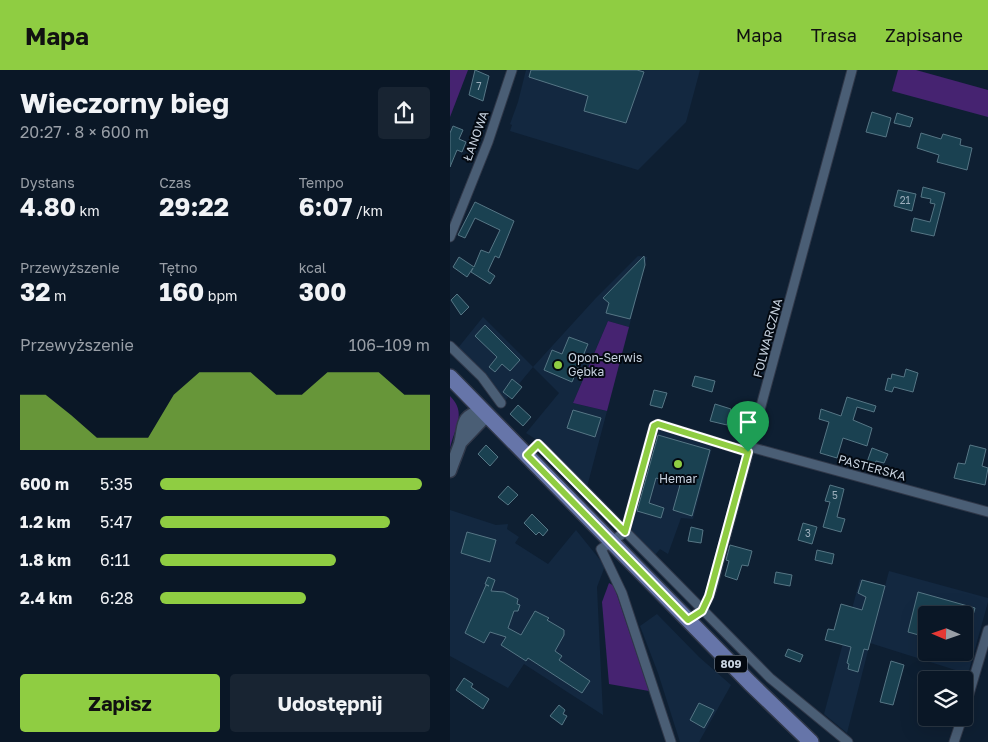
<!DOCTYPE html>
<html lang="pl">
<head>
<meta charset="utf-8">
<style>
	:root { --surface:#0a1726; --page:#182432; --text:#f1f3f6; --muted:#999fa7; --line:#2a3643; --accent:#8fcd42 }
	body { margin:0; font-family:"Golos Text",sans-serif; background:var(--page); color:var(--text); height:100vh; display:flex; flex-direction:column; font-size:19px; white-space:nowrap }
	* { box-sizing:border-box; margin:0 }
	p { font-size:16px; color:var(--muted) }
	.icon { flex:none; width:28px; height:28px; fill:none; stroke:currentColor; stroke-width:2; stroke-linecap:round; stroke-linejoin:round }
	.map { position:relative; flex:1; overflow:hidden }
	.panel { display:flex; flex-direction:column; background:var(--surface); width:450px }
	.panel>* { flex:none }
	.needle { width:32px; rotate:272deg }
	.fabs { position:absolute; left:468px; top:536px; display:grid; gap:10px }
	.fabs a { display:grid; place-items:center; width:55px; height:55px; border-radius:5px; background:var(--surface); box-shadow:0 5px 20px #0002,0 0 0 1px var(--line); font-size:25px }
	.pin { position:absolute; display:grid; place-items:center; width:42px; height:42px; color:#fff; margin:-51px -21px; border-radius:50% 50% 50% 0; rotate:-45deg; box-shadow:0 0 5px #0007 }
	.pin .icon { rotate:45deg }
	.round { display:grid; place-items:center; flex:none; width:52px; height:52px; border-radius:5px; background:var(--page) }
	.overview { display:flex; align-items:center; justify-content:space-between; height:85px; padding:0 20px }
	h1 { font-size:28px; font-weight:700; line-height:38px }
	.metrics { display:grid; grid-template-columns:repeat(3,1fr); gap:8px; height:85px; padding:5px 20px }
	.metrics div { display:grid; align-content:center }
	.metrics b { font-size:25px; font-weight:700 }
	.metrics small { font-size:14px; font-weight:400 }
	.metrics p { font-size:14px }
	.chart { height:140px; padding:10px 20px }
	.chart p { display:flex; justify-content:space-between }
	.chart svg { width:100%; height:90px; margin-top:5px; fill:var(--accent); opacity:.7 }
	.cta { display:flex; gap:10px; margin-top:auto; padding:10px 20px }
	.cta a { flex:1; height:58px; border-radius:5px; background:var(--accent); color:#111; font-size:20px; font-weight:700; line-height:58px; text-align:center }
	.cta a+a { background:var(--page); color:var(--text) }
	ul { padding:0 20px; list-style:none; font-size:16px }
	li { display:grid; grid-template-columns:80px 60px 1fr; align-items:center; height:38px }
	li i { height:12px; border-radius:6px; background:var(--accent) }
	header { display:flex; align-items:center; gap:30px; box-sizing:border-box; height:70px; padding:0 25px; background:var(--accent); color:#111 }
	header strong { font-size:24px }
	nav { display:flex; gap:28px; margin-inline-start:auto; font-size:18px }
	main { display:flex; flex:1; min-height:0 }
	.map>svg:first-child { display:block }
	.built { fill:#132840; fill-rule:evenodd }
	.green { fill:#462371 }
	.building { fill:#1a4151; stroke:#567685 }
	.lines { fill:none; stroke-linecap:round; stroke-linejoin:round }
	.street-casing { stroke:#303849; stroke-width:11 }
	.secondary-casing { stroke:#303849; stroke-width:15 }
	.primary-casing { stroke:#303849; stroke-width:18 }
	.street { stroke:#4a5e75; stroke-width:9 }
	.secondary { stroke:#4a5e75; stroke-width:12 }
	.primary { stroke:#6675a9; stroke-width:15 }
	.route-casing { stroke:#fff; stroke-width:10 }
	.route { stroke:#8fcd42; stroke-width:6 }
	.poi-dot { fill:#8fcd42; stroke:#030911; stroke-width:2 }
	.labels { text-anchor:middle; stroke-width:4; stroke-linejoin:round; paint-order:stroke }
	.number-label { font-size:10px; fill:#9caebc }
	.shield { fill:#030911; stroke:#8c96a1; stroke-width:1 }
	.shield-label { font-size:11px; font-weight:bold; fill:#c7d2df }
	.street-label { font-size:12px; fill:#c7d2df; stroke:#030911 }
	.poi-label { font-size:12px; fill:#c7d2df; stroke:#030911; text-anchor:start }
</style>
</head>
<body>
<header>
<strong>Mapa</strong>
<nav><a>Mapa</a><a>Trasa</a><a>Zapisane</a></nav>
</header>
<main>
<section class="panel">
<div class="overview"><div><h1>Wieczorny bieg</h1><p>20:27 · 8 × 600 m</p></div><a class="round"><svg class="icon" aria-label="share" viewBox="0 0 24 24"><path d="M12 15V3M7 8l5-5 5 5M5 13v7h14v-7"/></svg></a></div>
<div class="metrics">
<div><p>Dystans</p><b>4.80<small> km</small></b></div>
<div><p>Czas</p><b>29:22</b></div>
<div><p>Tempo</p><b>6:07<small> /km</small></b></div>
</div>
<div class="metrics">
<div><p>Przewyższenie</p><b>32<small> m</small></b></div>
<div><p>Tętno</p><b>160<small> bpm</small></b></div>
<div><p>kcal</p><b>300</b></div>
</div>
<div class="chart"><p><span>Przewyższenie</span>106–109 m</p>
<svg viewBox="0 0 160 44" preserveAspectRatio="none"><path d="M0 44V17L10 17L20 27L30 38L40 38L50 38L60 17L70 6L80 6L90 6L100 17L110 17L120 6L130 6L140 6L150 17L160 17V44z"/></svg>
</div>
<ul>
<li><b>600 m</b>5:35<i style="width:97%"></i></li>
<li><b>1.2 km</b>5:47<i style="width:85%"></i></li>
<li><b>1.8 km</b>6:11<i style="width:65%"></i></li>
<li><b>2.4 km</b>6:28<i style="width:54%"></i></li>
</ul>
<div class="cta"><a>Zapisz</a><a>Udostępnij</a></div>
</section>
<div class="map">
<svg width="538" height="672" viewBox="0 0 538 672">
	<rect width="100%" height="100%" fill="#0e1f32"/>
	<g class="built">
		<polygon points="76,0 250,0 236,52 188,100 60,61 62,55 60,54 68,32"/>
		<polygon points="188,186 197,187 179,257 158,251 123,333 157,341 137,417 104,381 76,363 109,323 83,297 55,331 8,278 33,247 83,297 145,229"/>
		<polygon points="207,358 263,374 243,449 231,448 218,484 210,479 205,485 179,459"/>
		<polygon points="0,440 46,455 58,454 57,459 69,467 65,473 98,494 126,460 155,496 147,517 153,645 74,594 58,618 0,586"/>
		<path d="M439 501 538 528V532L518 604 420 573 397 663 374 644 410 509 435 516ZM476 545H514V582H476Z"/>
		<polygon points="207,544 249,587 281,615 249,672 230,672 208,603 190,556"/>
	</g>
	<g class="green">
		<polygon points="0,0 18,0 0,47"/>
		<polygon points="448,0 466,0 538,20 538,47 442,21"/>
		<polygon points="158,251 179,257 157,341 123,333"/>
		<path d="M0 326C17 343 5 357 0 378Z"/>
		<polygon points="159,513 164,516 199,621 159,614 152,532"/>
	</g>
	<g class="building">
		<polygon points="25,0 39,6 33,31 19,25"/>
		<polygon points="81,0 187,0 194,2 176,53 134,41 138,26 79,7"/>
		<polygon points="422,42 441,48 436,67 416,62"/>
		<polygon points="447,43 463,48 460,57 444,53"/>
		<polygon points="3,56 13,60 9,69 16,72 12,82 7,80 0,97 0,63"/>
		<polygon points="471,63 491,69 493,64 511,69 510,75 522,78 517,100 487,92 489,85 467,78"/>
		<polygon points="473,117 495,123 484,166 461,161 464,148 480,152 485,134 480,133 481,129 471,127"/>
		<polygon points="448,120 466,124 462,141 444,136"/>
		<polygon points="25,132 64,151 49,188 45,186 38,201 45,206 40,214 21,202 23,198 17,207 3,197 9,187 24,197 31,180 39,183 50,160 25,148 15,168 8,165"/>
		<polygon points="194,186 195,195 180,249 156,243 159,233 153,228"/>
		<polygon points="7,224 19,237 11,245 1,230"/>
		<polygon points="35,255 70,290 60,301 52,294 45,302 39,297 47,287 25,266"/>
		<polygon points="119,267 138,274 122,312 94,300 102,280 112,284"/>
		<polygon points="456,299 468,303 463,322 444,317 442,322 435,320 438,308 441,309 442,304 454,307"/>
		<polygon points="245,306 265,311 262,322 242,316"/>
		<polygon points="62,309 72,317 62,329 53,322"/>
		<polygon points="204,320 217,323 212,338 200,335"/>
		<polygon points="397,327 426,336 424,342 407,337 403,350 422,358 417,376 393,368 387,388 370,383 379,352 369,349 371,339 391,346"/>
		<polygon points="265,334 281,339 277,355 260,351"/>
		<polygon points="68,335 81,347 73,356 60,344"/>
		<polygon points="123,340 151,348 145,367 117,358"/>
		<polygon points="208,365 260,380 242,446 223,440 230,415 206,408 199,433 214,438 211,448 187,441"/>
		<polygon points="36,375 48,387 40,396 28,384"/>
		<polygon points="520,375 536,379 532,396 538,398 535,415 504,408 508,393 515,394"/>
		<polygon points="422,378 438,384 434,393 426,391 424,398 416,395"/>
		<polygon points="380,415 394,419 387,447 395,449 391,462 373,457 380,432 375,431"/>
		<polygon points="58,416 68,425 58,435 48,427"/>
		<polygon points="82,444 98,460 93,466 89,462 86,465 74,453"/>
		<polygon points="353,453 367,457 362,474 348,470"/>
		<polygon points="241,457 253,460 251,473 238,471"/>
		<polygon points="17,462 46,470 40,492 11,483"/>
		<polygon points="280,475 302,481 298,496 292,495 287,510 275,506 279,491 276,490"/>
		<polygon points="367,480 384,484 382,494 365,490"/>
		<polygon points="326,502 342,505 340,516 324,513"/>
		<polygon points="38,507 45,510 41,521 54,522 68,529 67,534 70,535 68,541 64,541 58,558 71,565 85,541 99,548 97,550 114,560 114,565 105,581 112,586 109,590 140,611 132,623 78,588 76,591 51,575 56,567 40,562 34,573 15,563 36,515 39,516 35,514"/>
		<polygon points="412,510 435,516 418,580 414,579 408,602 398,599 399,594 397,593 401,577 375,570 378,559 384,560 391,534 412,540 416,527 408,523"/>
		<polygon points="468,522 525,538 516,571 514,571 514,545 476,545 476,567 458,562"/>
		<polygon points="338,579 353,585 350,592 335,586"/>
		<polygon points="441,591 454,595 443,635 430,632"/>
		<polygon points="14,608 23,614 21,617 39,629 33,639 6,620"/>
		<polygon points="249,633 264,640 254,658 240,650"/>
		<polygon points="109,635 115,640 113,644 117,646 112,655 100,646"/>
	</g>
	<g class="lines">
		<g class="street-casing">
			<g id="street">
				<polyline points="0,167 38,72 62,0"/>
				<polyline points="0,276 32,307 51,333"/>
				<polyline points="300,377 538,442"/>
				<polyline points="77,385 88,374 94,379 320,608 398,672"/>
				<path d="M238 550C262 535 262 517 269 491L402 0"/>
				<polyline points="514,641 538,560"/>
				<polyline points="221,672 172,523 151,479 175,462 204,356 208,354 298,382"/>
				<polyline points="504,672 512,648"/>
			</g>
		</g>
		<g class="secondary-casing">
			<path id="secondary" d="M0 401C3 392 7 383 10 374 15 355 9 347 33 340L32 350 11 372"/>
		</g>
		<g class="primary-casing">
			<polyline id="primary" points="0,307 300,613 361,672"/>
		</g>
		<use href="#street" class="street"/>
		<use href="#secondary" class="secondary"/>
		<use href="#primary" class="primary"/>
	</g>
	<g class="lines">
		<g class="route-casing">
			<polygon id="route" points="208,354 298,382 259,526 252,541 238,550 77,385 88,374 175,462 204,356"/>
		</g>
		<use href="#route" class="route"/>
	</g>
	<g class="poi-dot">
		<circle cx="108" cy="295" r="5"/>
		<circle cx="228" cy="394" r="5"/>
	</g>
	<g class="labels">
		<g class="number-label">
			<text x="29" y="20">7</text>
			<text x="455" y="134">21</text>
			<text x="385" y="429">5</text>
			<text x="358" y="467">3</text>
		</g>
		<rect class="shield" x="265" y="585.5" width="32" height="17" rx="4"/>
		<g class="shield-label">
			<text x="281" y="598">809</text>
		</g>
		<g class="street-label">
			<text transform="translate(26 66) rotate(-70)" y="4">ŁANOWA</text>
			<text transform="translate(318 268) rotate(-75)" y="4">FOLWARCZNA</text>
			<text transform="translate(422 398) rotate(15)" y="4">PASTERSKA</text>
		</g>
		<g class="poi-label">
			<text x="118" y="292">Opon-Serwis<tspan x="118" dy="14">Gębka</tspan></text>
			<text x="228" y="413" text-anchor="middle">Hemar</text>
		</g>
	</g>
</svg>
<div class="fabs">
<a><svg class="needle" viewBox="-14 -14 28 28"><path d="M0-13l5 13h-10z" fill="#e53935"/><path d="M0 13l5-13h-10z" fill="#999fa7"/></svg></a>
<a><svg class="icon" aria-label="layers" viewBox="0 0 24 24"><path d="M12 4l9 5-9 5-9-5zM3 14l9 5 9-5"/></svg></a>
</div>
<div class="pin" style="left:298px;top:382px;background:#1e9e55"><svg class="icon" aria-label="arrive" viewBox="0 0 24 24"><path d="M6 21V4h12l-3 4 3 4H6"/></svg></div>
</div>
</main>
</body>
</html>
